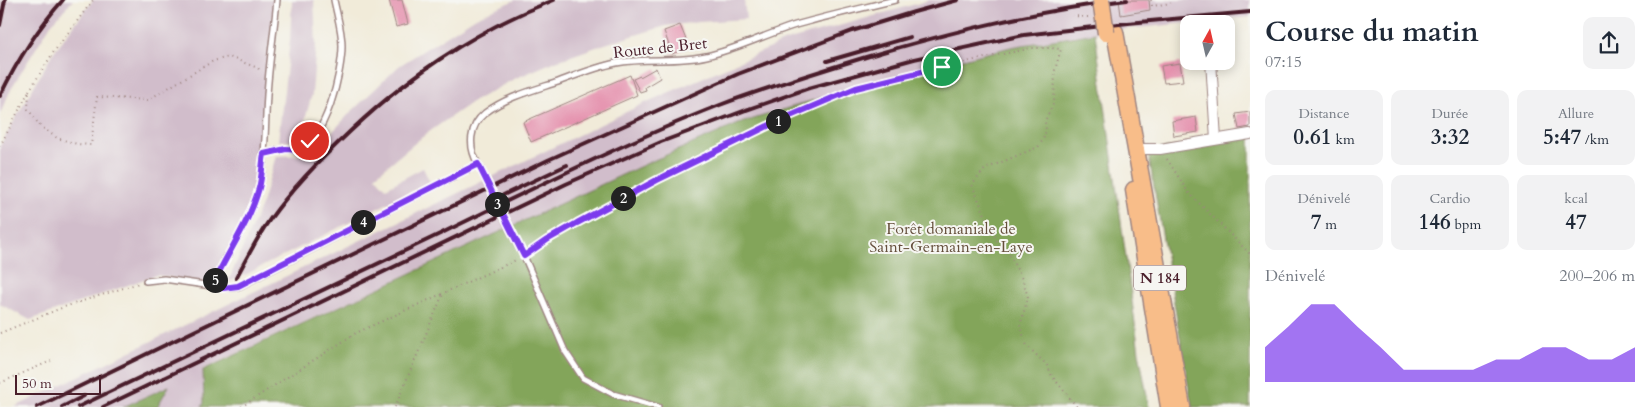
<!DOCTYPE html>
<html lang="fr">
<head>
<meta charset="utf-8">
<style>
	:root { --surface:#fff; --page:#f2f2f3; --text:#1f2937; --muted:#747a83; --accent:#7c3aed }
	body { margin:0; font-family:Cardo,serif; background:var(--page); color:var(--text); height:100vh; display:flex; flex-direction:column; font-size:19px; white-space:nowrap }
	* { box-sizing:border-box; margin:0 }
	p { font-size:16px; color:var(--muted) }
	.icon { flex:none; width:28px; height:28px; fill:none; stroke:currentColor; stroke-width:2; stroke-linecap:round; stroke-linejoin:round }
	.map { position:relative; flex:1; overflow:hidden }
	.panel { display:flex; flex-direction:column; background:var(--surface); width:400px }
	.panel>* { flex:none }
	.needle { width:32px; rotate:8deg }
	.tools { position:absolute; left:1180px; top:15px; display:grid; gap:10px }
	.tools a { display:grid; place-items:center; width:55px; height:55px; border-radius:10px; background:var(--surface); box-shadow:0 2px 12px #0003; font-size:25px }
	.scale { position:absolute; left:15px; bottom:12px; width:86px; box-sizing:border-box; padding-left:5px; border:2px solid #4a1f2b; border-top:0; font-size:14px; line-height:18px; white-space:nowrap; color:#4a1f2b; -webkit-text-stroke:4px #f6f6f2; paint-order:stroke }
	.pin { position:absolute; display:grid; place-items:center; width:42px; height:42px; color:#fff; margin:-21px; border:2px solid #fff; border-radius:50%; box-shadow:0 1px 5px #0007 }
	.km { position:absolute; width:25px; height:25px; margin:-12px; border-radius:50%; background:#222; color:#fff; font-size:14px; line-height:25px; text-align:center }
	.round { display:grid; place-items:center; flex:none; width:52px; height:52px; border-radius:10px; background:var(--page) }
	.summary { display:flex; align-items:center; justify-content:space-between; height:85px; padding:0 15px }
	h1 { font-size:28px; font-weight:700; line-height:38px }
	.figures { display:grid; grid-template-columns:repeat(3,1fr); gap:8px; height:85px; padding:5px 15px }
	.figures div { display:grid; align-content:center; border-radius:10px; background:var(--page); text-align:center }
	.figures b { font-size:21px; font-weight:700 }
	.figures small { font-size:14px; font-weight:400 }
	.figures p { font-size:14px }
	.chart { height:140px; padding:10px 15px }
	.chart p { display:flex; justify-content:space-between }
	.chart svg { width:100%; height:90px; margin-top:5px; fill:var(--accent); opacity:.7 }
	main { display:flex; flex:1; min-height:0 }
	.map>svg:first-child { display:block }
	.industrial { fill:#d1bdcb }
	.forest { fill:#83a55a; stroke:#666242 }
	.building { fill:#e592ae }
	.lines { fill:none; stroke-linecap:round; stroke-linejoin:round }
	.lane-casing { stroke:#9e8582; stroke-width:8 }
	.street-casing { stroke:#9e8582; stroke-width:12 }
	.primary-casing { stroke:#9e8582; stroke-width:19 }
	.path { stroke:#9e8582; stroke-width:2; stroke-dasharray:1 4; stroke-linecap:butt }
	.lane { stroke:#fff; stroke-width:5 }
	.street { stroke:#fff; stroke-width:10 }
	.primary { stroke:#f8bd89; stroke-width:16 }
	.rail { stroke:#4a1f2b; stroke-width:4 }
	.lane-bridge-casing { stroke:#9e8582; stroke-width:8; stroke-linecap:butt }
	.primary-bridge-casing { stroke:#9e8582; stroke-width:19; stroke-linecap:butt }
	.lane-bridge { stroke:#fff; stroke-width:5 }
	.primary-bridge { stroke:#f8bd89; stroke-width:16 }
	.route-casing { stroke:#fff; stroke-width:10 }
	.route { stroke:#7c3aed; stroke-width:6 }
	.labels { text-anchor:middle; stroke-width:4; stroke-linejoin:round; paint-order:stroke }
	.shield { fill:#f6f6f2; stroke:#7e6067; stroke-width:1 }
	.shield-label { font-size:15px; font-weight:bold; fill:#4a1f2b }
	.street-label { font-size:16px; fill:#4a1f2b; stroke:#f6f6f2 }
	.park-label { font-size:16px; fill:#654f3c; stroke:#f6f6f2 }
</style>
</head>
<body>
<main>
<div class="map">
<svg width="1250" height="407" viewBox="0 0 1250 407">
	<rect width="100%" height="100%" fill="#f6f6f2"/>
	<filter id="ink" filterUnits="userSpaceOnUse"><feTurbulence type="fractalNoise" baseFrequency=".02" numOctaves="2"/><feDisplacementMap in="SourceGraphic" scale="10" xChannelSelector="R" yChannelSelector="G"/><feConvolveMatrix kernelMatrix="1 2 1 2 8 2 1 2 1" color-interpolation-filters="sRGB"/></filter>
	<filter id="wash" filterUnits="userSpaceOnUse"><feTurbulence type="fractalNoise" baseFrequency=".0096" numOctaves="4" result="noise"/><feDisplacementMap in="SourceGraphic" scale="20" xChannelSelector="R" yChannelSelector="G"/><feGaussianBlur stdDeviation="1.12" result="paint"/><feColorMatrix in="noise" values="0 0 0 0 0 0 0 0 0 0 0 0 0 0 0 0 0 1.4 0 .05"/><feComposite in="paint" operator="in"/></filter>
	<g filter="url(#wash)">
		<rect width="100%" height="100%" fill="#f1ebd9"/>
		<g class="industrial">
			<polygon points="0,0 73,0 51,24 12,87 0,114"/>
			<polygon points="93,0 275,0 253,205 211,284 156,275 30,320 0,304 0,146 53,53"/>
			<polygon points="292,0 314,0 316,44 312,94 299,142 278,141 290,40"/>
			<polygon points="515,0 744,0 746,19 699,22 666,26 605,44 551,63 514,79 472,102 426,134 375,176 386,188 423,168 430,182 243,276 228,282 262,203 276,156 311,155 350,113 399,66 476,17"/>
			<polygon points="930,0 1250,0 1250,17 1125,29 1072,36 1011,47 839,92 741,123 650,162 203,369 204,403 202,407 157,407 168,386 123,407 15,407 647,102 786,41"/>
		</g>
		<g class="forest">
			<polygon points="1095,33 1139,352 1149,407 202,407 204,403 203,370 650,162 741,123 839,92 939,65 1011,47"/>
			<polygon points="1250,133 1250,407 1192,407 1148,152"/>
			<polygon points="169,386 157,407 123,407"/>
		</g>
		<g id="blocks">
			<g class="building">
				<polygon points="389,0 402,0 408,24 396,27"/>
				<polygon points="1119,0 1149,0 1150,10 1121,15"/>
				<polygon points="680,25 689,47 672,54 664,31"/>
				<polygon points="1229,34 1231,52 1226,52 1226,35"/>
				<polygon points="1180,63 1183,81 1164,83 1161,66"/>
				<polygon points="656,68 660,78 645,87 646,90 640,92 633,79 640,76 640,77"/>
				<polygon points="630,75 637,95 531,142 523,122"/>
				<polygon points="1250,112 1250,127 1239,129 1236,114"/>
				<polygon points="1196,117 1198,132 1174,136 1172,121"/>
			</g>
		</g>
	</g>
	<g filter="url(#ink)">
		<use href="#blocks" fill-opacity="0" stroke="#9e8582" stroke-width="1"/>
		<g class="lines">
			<g class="lane-casing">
				<g id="lane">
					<path d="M277 0C274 32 269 63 267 95 265 125 266 157 259 186 251 222 227 252 212 286L223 288 238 287 478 164C468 147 469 126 485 113 506 97 534 90 558 82 577 75 596 67 616 63 646 57 676 63 706 56 738 49 768 33 799 24 831 15 863 8 895 0"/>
					<path d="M263 154C271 152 279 150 286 149 290 149 295 151 298 149 326 141 342 72 342 46 342 31 337 15 334 0"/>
					<polyline points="509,228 524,256 565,351 583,378 613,394 658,407"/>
					<polyline points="146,281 164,279 212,286"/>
				</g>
			</g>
			<g class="street-casing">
				<g id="street">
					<polyline points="1211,61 1216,139"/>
					<polyline points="1137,149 1160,149 1250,134"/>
				</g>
			</g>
			<g class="primary-casing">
				<g id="primary">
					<polyline points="1115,32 1182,407"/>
					<polyline points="1134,190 1169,407"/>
				</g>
			</g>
			<g class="path">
				<polyline points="1151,0 1152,6 1171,3"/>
				<polyline points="1072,16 1089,17"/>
				<polyline points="29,91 53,53 93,0"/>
				<polyline points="0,146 29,91 28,109 40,126 57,138 77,144 91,145 97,97 148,100 213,61 229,57 258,68 260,71"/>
				<polyline points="1167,159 1188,192 1250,254"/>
				<polyline points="531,251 577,223 657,180 776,122 856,88 942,67 1032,48 1050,48 1061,49 1055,70 1054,102 1045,121 1046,130 1043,140 1038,147 985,169 972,185 993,233 1002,249 1009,254 1023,281 1028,297 1020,326 1027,346 1047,365 1052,376 1077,407"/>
				<polyline points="0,333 64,307 139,283"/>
				<polyline points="0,383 51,361"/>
				<polyline points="241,407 356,333 516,260"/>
				<polyline points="395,407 443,294"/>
			</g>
			<use href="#lane" class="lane"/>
			<use href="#street" class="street"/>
			<use href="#primary" class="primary"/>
			<g class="rail">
				<polyline points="0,25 5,0"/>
				<polyline points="827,61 910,37"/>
				<path d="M0 96C17 61 37 29 63 0"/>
				<polyline points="497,198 567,165"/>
				<path d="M236 278C245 261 254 244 264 228 285 196 312 168 339 142 403 80 470 32 554 0"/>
				<polyline points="37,407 548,160 738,74 852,31 914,12 958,0"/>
				<polyline points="62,407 84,396"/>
				<path d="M78 407C199 349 320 291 442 233 534 188 625 142 720 105 768 87 817 72 866 57 951 32 1038 10 1127 0"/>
				<polyline points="103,407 566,184 661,142 746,110 809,88 914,59 1024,35 1128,23 1250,12"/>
			</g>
			<g class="lane-bridge-casing">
				<polyline id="lane-bridge" points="478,164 509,228"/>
			</g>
			<g class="primary-bridge-casing">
				<polyline id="primary-bridge" points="1101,0 1106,33"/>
			</g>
			<use href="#lane-bridge" class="lane-bridge"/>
			<use href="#primary-bridge" class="primary-bridge"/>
		</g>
	</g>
	<g class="lines" filter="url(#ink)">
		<g class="route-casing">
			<path id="route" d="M310 141 298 150 286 149 264 154C262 165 262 177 259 188 249 224 227 253 212 286L223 288 238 286 478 164 524 256 547 240 577 223 657 180 776 122 856 88 942 67"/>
		</g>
		<use href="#route" class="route"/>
	</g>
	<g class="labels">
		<rect class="shield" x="1134" y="265.5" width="52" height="25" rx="4"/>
		<g class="shield-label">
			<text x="1160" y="283">N 184</text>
		</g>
		<g class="street-label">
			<text transform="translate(660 47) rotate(-6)" y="6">Route de Bret</text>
		</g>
		<g class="park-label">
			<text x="951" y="234">Forêt domaniale de<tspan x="951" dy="18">Saint-Germain-en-Laye</tspan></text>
		</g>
	</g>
</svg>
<div class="tools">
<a><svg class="needle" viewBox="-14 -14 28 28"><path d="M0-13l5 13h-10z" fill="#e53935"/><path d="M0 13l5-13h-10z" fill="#747a83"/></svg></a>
</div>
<div class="scale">50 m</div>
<div class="pin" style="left:942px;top:67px;background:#1e9e55"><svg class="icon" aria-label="arrive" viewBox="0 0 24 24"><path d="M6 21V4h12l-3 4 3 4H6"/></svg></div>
<div class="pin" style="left:310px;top:141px;background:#d93025"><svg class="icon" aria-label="check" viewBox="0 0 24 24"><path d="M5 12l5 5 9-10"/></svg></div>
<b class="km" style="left:778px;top:121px">1</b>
<b class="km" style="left:623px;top:198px">2</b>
<b class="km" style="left:497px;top:204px">3</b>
<b class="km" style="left:363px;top:222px">4</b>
<b class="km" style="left:215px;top:280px">5</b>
</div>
<section class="panel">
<div class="summary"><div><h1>Course du matin</h1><p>07:15</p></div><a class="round"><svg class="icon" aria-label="share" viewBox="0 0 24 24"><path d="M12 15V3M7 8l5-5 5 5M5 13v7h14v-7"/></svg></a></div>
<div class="figures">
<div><p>Distance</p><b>0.61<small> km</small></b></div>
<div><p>Durée</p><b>3:32</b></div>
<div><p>Allure</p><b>5:47<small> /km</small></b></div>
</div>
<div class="figures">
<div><p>Dénivelé</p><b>7<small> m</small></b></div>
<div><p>Cardio</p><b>146<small> bpm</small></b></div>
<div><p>kcal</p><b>47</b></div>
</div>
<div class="chart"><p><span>Dénivelé</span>200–206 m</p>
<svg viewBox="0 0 160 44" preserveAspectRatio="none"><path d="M0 44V27L10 17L20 6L30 6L40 17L50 27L60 38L70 38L80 38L90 38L100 33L110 33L120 27L130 27L140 33L150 33L160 27V44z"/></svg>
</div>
</section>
</main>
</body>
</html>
